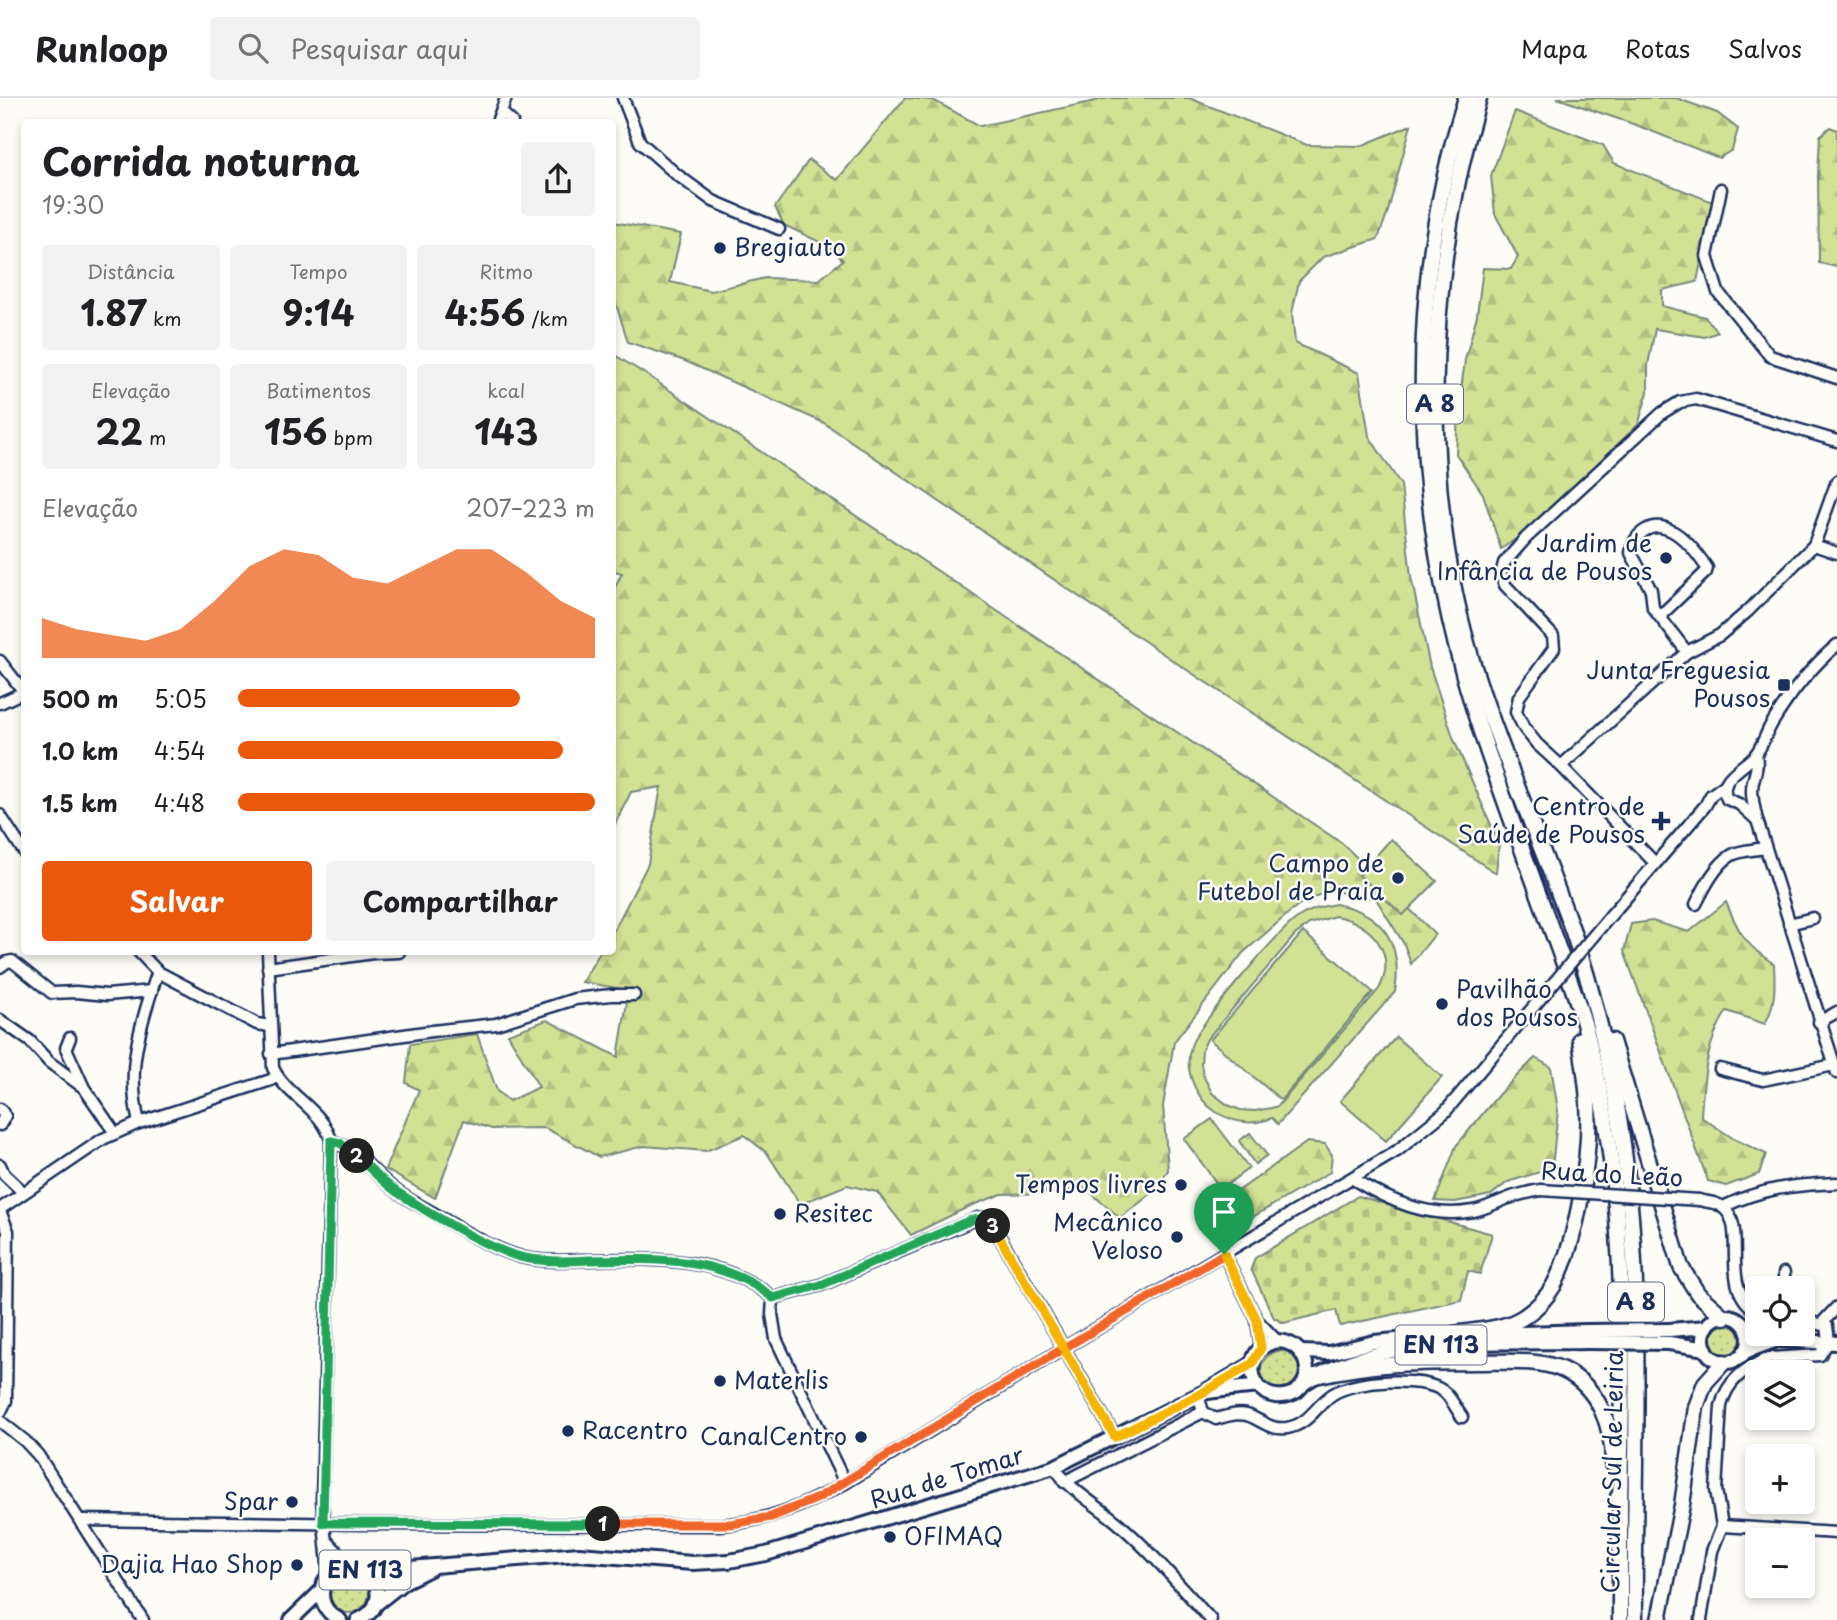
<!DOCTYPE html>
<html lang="pt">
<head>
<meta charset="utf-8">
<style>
	:root { --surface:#fff; --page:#f2f2f2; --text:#202124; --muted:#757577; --line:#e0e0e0; --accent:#ea580c }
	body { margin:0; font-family:"Playpen Sans",sans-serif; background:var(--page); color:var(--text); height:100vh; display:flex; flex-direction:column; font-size:26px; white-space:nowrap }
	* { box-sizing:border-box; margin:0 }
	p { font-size:23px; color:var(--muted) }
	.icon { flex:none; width:38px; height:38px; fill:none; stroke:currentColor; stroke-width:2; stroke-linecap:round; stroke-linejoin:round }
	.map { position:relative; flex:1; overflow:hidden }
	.side { position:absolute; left:21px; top:21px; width:595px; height:836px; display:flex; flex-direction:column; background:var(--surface); border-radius:7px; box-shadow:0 4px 10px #0003 }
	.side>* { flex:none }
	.fabs { position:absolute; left:1745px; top:1178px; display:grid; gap:14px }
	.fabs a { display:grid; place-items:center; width:70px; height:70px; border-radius:7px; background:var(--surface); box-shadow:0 4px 10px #0003; font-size:35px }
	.pin { position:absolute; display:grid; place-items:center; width:60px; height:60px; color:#fff; margin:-72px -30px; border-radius:50% 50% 50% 0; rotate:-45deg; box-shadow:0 0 7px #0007 }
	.pin .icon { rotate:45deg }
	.km { position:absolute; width:35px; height:35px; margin:-18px; border-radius:50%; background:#222; color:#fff; font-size:19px; line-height:35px; text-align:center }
	.round { display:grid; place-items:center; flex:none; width:74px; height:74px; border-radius:7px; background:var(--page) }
	.headline { display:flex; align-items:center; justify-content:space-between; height:119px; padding:0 21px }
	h1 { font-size:38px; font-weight:700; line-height:52px }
	.metrics { display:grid; grid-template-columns:repeat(3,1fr); gap:10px; height:119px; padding:7px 21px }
	.metrics div { display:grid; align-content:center; border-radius:7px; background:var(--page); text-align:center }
	.metrics b { font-size:35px; font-weight:700 }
	.metrics small { font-size:19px; font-weight:400 }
	.metrics p { font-size:19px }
	.chart { height:196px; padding:14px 21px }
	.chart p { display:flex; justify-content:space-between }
	.chart svg { width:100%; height:126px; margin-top:7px; fill:var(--accent); opacity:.7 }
	.cta { display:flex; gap:14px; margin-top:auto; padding:14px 21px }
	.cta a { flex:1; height:80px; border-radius:7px; background:var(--accent); color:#fff; font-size:28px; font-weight:700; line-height:80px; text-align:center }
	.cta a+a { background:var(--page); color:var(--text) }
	ul { padding:0 21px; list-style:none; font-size:23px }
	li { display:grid; grid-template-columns:112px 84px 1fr; align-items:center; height:52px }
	li i { height:18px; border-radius:9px; background:var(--accent) }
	header { display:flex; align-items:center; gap:42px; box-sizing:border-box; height:98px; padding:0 35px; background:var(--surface); border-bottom:2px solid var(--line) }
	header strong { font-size:33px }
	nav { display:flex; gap:38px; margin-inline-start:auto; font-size:24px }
	.search { width:490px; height:63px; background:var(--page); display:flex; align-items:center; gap:18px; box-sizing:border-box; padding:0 24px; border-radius:7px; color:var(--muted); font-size:26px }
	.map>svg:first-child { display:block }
	.grass { fill:url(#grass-dots); stroke:#77887a; stroke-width:2 }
	.forest { fill:url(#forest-firs); stroke:#77887a; stroke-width:2 }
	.cemetery { fill:url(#cemetery-stones); stroke:#77887a; stroke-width:2 }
	.pitch { fill:#d3e195; stroke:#77887a; stroke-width:2; fill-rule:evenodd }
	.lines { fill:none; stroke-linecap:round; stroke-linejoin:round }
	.minor-casing { stroke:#1b2f5e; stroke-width:15 }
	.major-casing { stroke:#1b2f5e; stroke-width:18 }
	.highway-casing { stroke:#1b2f5e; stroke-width:19 }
	.minor { stroke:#fdfcf7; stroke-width:10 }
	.major { stroke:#fdfcf7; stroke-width:12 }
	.highway { stroke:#fdfcf7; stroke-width:14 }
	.minor-bridge-casing { stroke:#1b2f5e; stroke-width:15; stroke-linecap:butt }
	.major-bridge-casing { stroke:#1b2f5e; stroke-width:18; stroke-linecap:butt }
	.minor-bridge { stroke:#fdfcf7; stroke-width:10 }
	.major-bridge { stroke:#fdfcf7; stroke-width:12 }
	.split-1-casing { stroke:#fff; stroke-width:14 }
	.split-2-casing { stroke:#fff; stroke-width:14 }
	.split-3-casing { stroke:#fff; stroke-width:14 }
	.split-4-casing { stroke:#fff; stroke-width:14 }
	.split-1 { stroke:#f0652b; stroke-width:9 }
	.split-2 { stroke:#22a559; stroke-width:9 }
	.split-3 { stroke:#22a559; stroke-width:9 }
	.split-4 { stroke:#f5b400; stroke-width:9 }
	.poi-dot { fill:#1b2f5e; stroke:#fdfcf7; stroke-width:2.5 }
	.labels { text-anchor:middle; stroke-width:5; stroke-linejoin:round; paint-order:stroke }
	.shield { fill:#fdfcf7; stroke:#5f6c8c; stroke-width:2 }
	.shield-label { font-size:23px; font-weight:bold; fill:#1b2f5e }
	.poi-label { font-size:24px; fill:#1b2f5e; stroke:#fdfcf7; text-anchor:end }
	.street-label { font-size:24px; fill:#1b2f5e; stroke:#fdfcf7 }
</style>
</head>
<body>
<header>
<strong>Runloop</strong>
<div class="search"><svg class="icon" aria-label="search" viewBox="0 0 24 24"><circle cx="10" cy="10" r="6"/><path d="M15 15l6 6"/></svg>Pesquisar aqui</div>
<nav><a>Mapa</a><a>Rotas</a><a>Salvos</a></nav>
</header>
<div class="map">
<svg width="1837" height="1522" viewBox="0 0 1837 1522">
	<defs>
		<pattern id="grass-dots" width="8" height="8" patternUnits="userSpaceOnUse" patternTransform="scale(1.75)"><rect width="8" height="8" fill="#d3e195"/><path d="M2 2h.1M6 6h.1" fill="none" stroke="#b5c183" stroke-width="1.8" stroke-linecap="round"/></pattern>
		<pattern id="forest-firs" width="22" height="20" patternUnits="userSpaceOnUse" patternTransform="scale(1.75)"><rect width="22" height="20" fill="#d3e195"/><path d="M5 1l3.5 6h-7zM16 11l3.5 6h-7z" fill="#b5c183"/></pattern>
		<pattern id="cemetery-stones" width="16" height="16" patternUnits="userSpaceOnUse" patternTransform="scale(1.75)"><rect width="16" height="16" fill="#d3e195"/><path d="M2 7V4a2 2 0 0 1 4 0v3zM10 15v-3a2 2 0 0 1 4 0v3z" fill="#b5c183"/></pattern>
	</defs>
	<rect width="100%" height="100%" fill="#fdfcf7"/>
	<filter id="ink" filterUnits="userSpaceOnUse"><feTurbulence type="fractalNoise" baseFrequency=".0143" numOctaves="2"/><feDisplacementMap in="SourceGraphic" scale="14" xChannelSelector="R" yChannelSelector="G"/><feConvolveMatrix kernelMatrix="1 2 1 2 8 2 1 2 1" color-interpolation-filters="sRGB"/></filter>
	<g filter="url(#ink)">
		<g class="grass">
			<polygon points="1250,1035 1267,1057 1255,1066 1239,1043"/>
			<circle cx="1726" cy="1242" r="15"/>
			<circle cx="1281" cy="1273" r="20"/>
			<circle cx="349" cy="1495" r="20"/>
		</g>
		<g class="forest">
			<polygon points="905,0 933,2 980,28 1109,0 1189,0 1307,47 1361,48 1411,27 1388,113 1378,141 1323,159 1299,183 1292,215 1295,245 1359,275 1369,338 1401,387 1411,479 1430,569 1454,642 1499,745 1496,775 1178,566 824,325 685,263 628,244 613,196 613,124 681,136 670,184 711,193 765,180 819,182 843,162 828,148 784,127 775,109 809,62 837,82"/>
			<polygon points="1557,0 1676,0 1717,15 1738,31 1732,52 1719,60 1636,27"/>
			<polygon points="1515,13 1603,47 1614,65 1713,104 1697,184 1662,192 1662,208 1705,219 1718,234 1705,239 1655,231 1648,267 1648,294 1638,327 1520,438 1501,451 1483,396 1456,356 1458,314 1465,262 1477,217 1483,170 1511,171 1518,159 1495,116 1491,78"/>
			<polygon points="1830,29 1837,32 1837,169 1819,165 1818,77 1820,38"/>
			<polygon points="613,256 647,277 1343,746 1435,836 1411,866 1404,846 1376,801 1329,792 1298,807 1243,855 1174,944 1163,1008 1168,1072 1156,1092 1120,1120 1085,1090 1054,1095 1002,1096 970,1108 911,1137 877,1094 847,1087 800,1106 767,1055 744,1037 706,1053 644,1048 599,1059 545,1030 492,1031 464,1022 435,1100 385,1071 419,992 406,985 410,946 477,936 497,993 509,1003 539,989 508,936 547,922 618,959 629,892 582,884 600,854 612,854 613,834 648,766 661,689 631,694 613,730 612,495 622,475 612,472"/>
			<path d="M1726 804C1739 835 1745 847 1774 866 1775 888 1776 906 1765 926L1727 913C1706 943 1703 983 1701 1019L1734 1041 1766 1056 1759 1076 1726 1088 1708 1083 1624 853 1631 826 1652 823 1689 834Z"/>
			<polygon points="1535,960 1551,969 1558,1012 1552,1070 1508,1084 1491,1097 1455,1104 1435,1103 1456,1048 1499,996"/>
			<polygon points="1307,1044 1325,1046 1332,1057 1330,1074 1230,1132 1221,1115 1227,1101"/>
		</g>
		<polygon class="cemetery" points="1358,1098 1492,1136 1480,1176 1468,1173 1461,1202 1340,1228 1336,1212 1284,1225 1274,1220 1251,1171 1255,1160"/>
		<g class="pitch">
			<polygon points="1391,741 1437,783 1403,817 1359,777"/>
			<path d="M1336 806C1384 815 1403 846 1395 894L1278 1026 1272 1020C1252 1028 1234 1025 1216 1014 1196 1001 1183 972 1191 948 1197 928 1277 835 1296 821 1308 812 1321 808 1336 806ZM1335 818C1371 824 1398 855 1379 891L1278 1008 1271 1010 1255 1013 1240 1012 1228 1007 1212 995 1203 977 1201 966 1202 952 1207 941 1295 837 1309 826Z"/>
			<polygon points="1303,834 1373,894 1281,1002 1210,942"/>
			<polygon points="1396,939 1442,979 1386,1043 1340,1003"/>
			<polygon points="1212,1021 1249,1070 1221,1091 1184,1041"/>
		</g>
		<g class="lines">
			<g class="minor-casing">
				<g id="minor">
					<polyline points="623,0 640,44 676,76 713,103 779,131"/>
					<polyline points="501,14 512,24"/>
					<polyline points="497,24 506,0"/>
					<polyline points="1721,91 1707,158 1718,194 1770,258 1837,280"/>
					<polyline points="1837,383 1814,447 1837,455"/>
					<path d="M1660 518 1706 474 1707 470C1699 458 1685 440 1672 433 1652 422 1634 435 1631 455L1651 492 1653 510 1687 554"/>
					<polyline points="0,563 24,594"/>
					<polyline points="0,605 24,594"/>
					<path d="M1756 656C1758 667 1756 673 1753 684 1750 695 1754 710 1757 722L1837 975"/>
					<polyline points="1561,668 1687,554 1720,537 1748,513 1814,447"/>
					<polyline points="0,717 24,754"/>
					<path d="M1757 722 1739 706 1727 701C1716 680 1746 669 1756 656 1762 648 1766 636 1771 627 1789 597 1810 570 1837 547"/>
					<polyline points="1655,765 1561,668 1537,646 1524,630 1516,614 1519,599 1554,550 1553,538 1505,487 1501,477 1504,465 1526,440 1662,315 1680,304 1696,301 1837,343"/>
					<path d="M1696 806C1704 790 1716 766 1732 757 1741 752 1755 752 1765 750"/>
					<polyline points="1611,817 1705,708 1711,697 1725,687"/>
					<polyline points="1789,826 1813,820"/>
					<path d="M268 854 273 970C286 998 324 1012 331 1043L322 1403 329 1478"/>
					<polyline points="0,869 7,864 12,863 52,895 76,894 107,897 152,893"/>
					<polyline points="268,870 373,855 399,854"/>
					<polyline points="158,874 257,926 270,928"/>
					<polyline points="0,922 30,943 49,964 80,987"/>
					<polyline points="1819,924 1837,914"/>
					<polyline points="70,940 66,950 84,990 115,1035"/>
					<polyline points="271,956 432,933 496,926 575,901 611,897 634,897"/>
					<polyline points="1720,971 1763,982 1834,967"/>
					<polyline points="0,1011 5,1018 0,1027"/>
					<path d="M139 1025C129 982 134 953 146 911 150 899 153 886 158 874L139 854"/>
					<path d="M331 1043C357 1050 373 1075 394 1091 406 1101 421 1108 435 1116 462 1132 490 1150 521 1159 541 1164 564 1163 584 1162 649 1161 720 1156 773 1200"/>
					<polyline points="0,1067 4,1076 23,1094"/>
					<path d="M1353 1081C1389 1103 1429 1121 1473 1113 1485 1111 1497 1104 1509 1100 1519 1096 1530 1094 1541 1092"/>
					<path d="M1699 1102C1706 1104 1715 1104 1721 1108 1751 1127 1716 1189 1757 1213"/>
					<path d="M1723 1109C1762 1090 1794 1087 1837 1085"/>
					<polyline points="0,1111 103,1041 139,1025 271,982 277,978"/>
					<polyline points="0,1113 8,1133 6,1303 0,1315"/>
					<polyline points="1224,1156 1257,1222 1277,1243"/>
					<polyline points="1784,1175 1784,1190"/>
					<polyline points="1257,1223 1261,1250"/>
					<polyline points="1822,1225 1837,1209"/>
					<path d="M1203 1314 1216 1321C1227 1318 1241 1313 1252 1319 1265 1325 1272 1332 1287 1330 1310 1326 1316 1307 1333 1296 1354 1282 1423 1278 1443 1293 1451 1299 1456 1311 1462 1319"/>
					<polyline points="0,1323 25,1343 38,1357 143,1522"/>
					<path d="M1054 1369C1071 1393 1096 1406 1118 1425 1152 1454 1181 1489 1211 1522"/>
					<polyline points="1064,1384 1203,1314 1198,1297"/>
					<polyline points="845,1385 776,1241 772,1216 773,1200 821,1187 978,1120 984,1120 994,1129 1115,1339"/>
					<path d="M80 1422 362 1426 721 1427C767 1423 805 1408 845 1385L1064 1250 1397 1053 1445 1014 1535 907"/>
					<polyline points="1722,1428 1837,1435"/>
					<polyline points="326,1442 351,1468"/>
					<path d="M1701 1522 1712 1453 1722 1428 1716 1392 1721 1308C1727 1282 1746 1269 1770 1260L1820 1257 1829 1243 1827 1228 1802 1222"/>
				</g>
			</g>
			<g class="major-casing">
				<g id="major">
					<circle cx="1726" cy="1241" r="23"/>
					<polyline points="1669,1232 1707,1229"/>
					<polyline points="1488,1236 1586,1233"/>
					<polyline points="1764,1236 1777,1242 1837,1245"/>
					<polyline points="1669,1245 1706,1251"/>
					<polyline points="1301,1254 1329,1255 1374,1244 1463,1236"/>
					<polyline points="1744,1254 1777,1242"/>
					<path d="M1303 1286C1377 1236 1499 1246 1586 1244"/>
					<path d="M1208 1294C1216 1293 1252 1288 1257 1289 1261 1290 1263 1293 1266 1295 1275 1300 1288 1299 1297 1293 1322 1272 1295 1231 1266 1247 1250 1255 1249 1274 1258 1289"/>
					<polyline points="362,1471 386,1472 579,1456 692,1465 729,1463 766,1456 1054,1369 1204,1294 1252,1266"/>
					<polyline points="376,1506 404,1484 430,1471"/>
					<polyline points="291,1522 322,1492"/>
					<path d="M340 1522C330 1517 322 1508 322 1496 322 1488 325 1481 331 1476 360 1446 403 1503 358 1522"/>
				</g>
			</g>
			<g class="highway-casing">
				<g id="highway">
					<path d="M1466 0C1399 209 1414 434 1483 640 1506 708 1531 776 1556 844 1567 875 1580 907 1588 940 1628 1094 1623 1249 1620 1407"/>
					<path d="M1479 0C1424 185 1418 400 1479 585 1507 669 1543 750 1573 834 1589 880 1601 929 1611 977 1649 1157 1633 1340 1635 1522"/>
					<polyline points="1612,943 1681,1169 1698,1196 1724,1219"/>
					<path d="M1453 1236C1477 1232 1505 1232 1525 1218 1537 1210 1547 1199 1554 1187 1578 1141 1591 1056 1588 1005 1587 983 1583 962 1580 941"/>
					<path d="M1315 1278C1372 1265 1421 1264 1479 1264 1506 1264 1539 1261 1563 1272 1599 1289 1613 1329 1613 1366"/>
					<polyline points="1618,1399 1620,1407 1620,1522"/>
					<polyline points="1659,1522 1682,1407 1696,1309 1705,1285 1724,1264"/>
				</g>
			</g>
			<use href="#minor" class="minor"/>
			<use href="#major" class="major"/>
			<use href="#highway" class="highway"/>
			<g class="minor-bridge-casing">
				<g id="minor-bridge">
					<polyline points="1535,907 1611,817"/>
					<polyline points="1541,1092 1699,1102"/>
				</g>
			</g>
			<g class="major-bridge-casing">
				<g id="major-bridge">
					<polyline points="1586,1233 1669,1232"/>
					<polyline points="1586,1244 1669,1245"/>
				</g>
			</g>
			<use href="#minor-bridge" class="minor-bridge"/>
			<use href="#major-bridge" class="major-bridge"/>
		</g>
	</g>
	<g class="lines" filter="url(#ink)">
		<g class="split-1-casing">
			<polyline id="split-1" points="603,1426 731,1426 771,1419 818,1400 1064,1250 1224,1156"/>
		</g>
		<g class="split-2-casing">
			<polyline id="split-2" points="357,1058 340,1045 331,1043 323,1425 603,1426"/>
		</g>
		<g class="split-3-casing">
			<path id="split-3" d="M357 1058C370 1070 383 1084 397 1094 427 1114 491 1153 525 1160 546 1164 568 1163 589 1162 652 1161 721 1157 773 1200L821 1187 971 1122 984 1120 993 1128"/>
		</g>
		<g class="split-4-casing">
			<polyline id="split-4" points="993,1128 1115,1339 1204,1294 1252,1266 1261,1250 1257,1222 1224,1156"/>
		</g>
		<use href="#split-1" class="split-1"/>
		<use href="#split-2" class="split-2"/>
		<use href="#split-3" class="split-3"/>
		<use href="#split-4" class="split-4"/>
	</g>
	<g class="poi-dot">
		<circle cx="720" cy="150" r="7"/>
		<circle cx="1666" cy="460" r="7"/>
		<rect x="1777" y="580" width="14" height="14" rx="3.5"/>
		<path d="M1657.5 712.5h7v7h7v7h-7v7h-7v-7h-7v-7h7z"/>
		<circle cx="1398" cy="780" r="7"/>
		<circle cx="1442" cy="906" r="7"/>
		<circle cx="1181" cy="1087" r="7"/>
		<circle cx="780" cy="1116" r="7"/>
		<circle cx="1177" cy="1139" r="7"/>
		<circle cx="720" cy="1283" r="7"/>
		<circle cx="568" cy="1333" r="7"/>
		<circle cx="861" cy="1339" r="7"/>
		<circle cx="292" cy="1404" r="7"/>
		<circle cx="890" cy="1439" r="7"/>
		<circle cx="297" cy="1467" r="7"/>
	</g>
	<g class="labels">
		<g class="shield">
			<rect x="1407" y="286.5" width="56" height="39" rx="5"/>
			<rect x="1608" y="1184.5" width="56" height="39" rx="5"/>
			<rect x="1395.5" y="1227.5" width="91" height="39" rx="5"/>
			<rect x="319.5" y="1452.5" width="91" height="39" rx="5"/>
		</g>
		<g class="shield-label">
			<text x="1435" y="314">A 8</text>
			<text x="1636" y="1212">A 8</text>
			<text x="1441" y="1255">EN 113</text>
			<text x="365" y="1480">EN 113</text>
		</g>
		<g class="poi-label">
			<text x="734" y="158" text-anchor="start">Bregiauto</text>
			<text x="1652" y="454">Jardim de<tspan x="1652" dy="28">Infância de Pousos</tspan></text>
			<text x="1770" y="581">Junta Freguesia<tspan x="1770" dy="28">Pousos</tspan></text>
			<text x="1645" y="717">Centro de<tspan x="1645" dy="28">Saúde de Pousos</tspan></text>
			<text x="1384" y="774">Campo de<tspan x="1384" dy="28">Futebol de Praia</tspan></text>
			<text x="1456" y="900" text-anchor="start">Pavilhão<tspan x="1456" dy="28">dos Pousos</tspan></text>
			<text x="1167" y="1095">Tempos livres</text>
			<text x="794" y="1124" text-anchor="start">Resitec</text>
			<text x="1163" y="1133">Mecânico<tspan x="1163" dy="28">Veloso</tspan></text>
			<text x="734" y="1291" text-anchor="start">Materlis</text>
			<text x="582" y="1341" text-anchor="start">Racentro</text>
			<text x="847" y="1347">CanalCentro</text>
			<text x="278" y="1412">Spar</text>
			<text x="904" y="1447" text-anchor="start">OFIMAQ</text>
			<text x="283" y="1475">Dajia Hao Shop</text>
		</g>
		<g class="street-label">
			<text transform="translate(1612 1077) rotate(3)" y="8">Rua do Leão</text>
			<text transform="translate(1613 1374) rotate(-89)" y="8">Circular Sul de Leiria</text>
			<text transform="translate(947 1380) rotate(-17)" y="8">Rua de Tomar</text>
		</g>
	</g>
</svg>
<div class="fabs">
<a><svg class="icon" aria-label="locate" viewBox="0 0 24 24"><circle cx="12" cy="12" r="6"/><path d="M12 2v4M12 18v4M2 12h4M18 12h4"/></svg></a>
<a><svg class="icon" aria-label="layers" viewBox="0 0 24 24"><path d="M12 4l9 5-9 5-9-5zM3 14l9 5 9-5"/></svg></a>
<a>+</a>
<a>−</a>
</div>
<div class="pin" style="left:1224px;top:1156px;background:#1e9e55"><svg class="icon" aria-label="arrive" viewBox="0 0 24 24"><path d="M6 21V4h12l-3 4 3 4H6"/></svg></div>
<b class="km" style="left:603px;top:1426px">1</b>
<b class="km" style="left:357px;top:1058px">2</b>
<b class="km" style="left:993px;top:1128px">3</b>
<section class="side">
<div class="headline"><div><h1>Corrida noturna</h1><p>19:30</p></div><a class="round"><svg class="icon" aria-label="share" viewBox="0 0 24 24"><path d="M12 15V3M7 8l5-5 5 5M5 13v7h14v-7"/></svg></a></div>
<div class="metrics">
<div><p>Distância</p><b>1.87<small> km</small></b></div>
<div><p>Tempo</p><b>9:14</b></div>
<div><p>Ritmo</p><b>4:56<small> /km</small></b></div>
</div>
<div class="metrics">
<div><p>Elevação</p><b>22<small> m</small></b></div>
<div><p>Batimentos</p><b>156<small> bpm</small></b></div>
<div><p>kcal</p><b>143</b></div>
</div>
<div class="chart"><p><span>Elevação</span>207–223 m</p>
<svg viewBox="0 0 160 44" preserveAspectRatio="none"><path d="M0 44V30L10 34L20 36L30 38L40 34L50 24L60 12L70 6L80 8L90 16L100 18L110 12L120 6L130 6L140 14L150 24L160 30V44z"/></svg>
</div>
<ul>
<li><b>500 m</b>5:05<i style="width:79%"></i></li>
<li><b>1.0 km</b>4:54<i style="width:91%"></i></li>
<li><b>1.5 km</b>4:48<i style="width:100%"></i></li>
</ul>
<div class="cta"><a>Salvar</a><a>Compartilhar</a></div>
</section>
</div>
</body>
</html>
